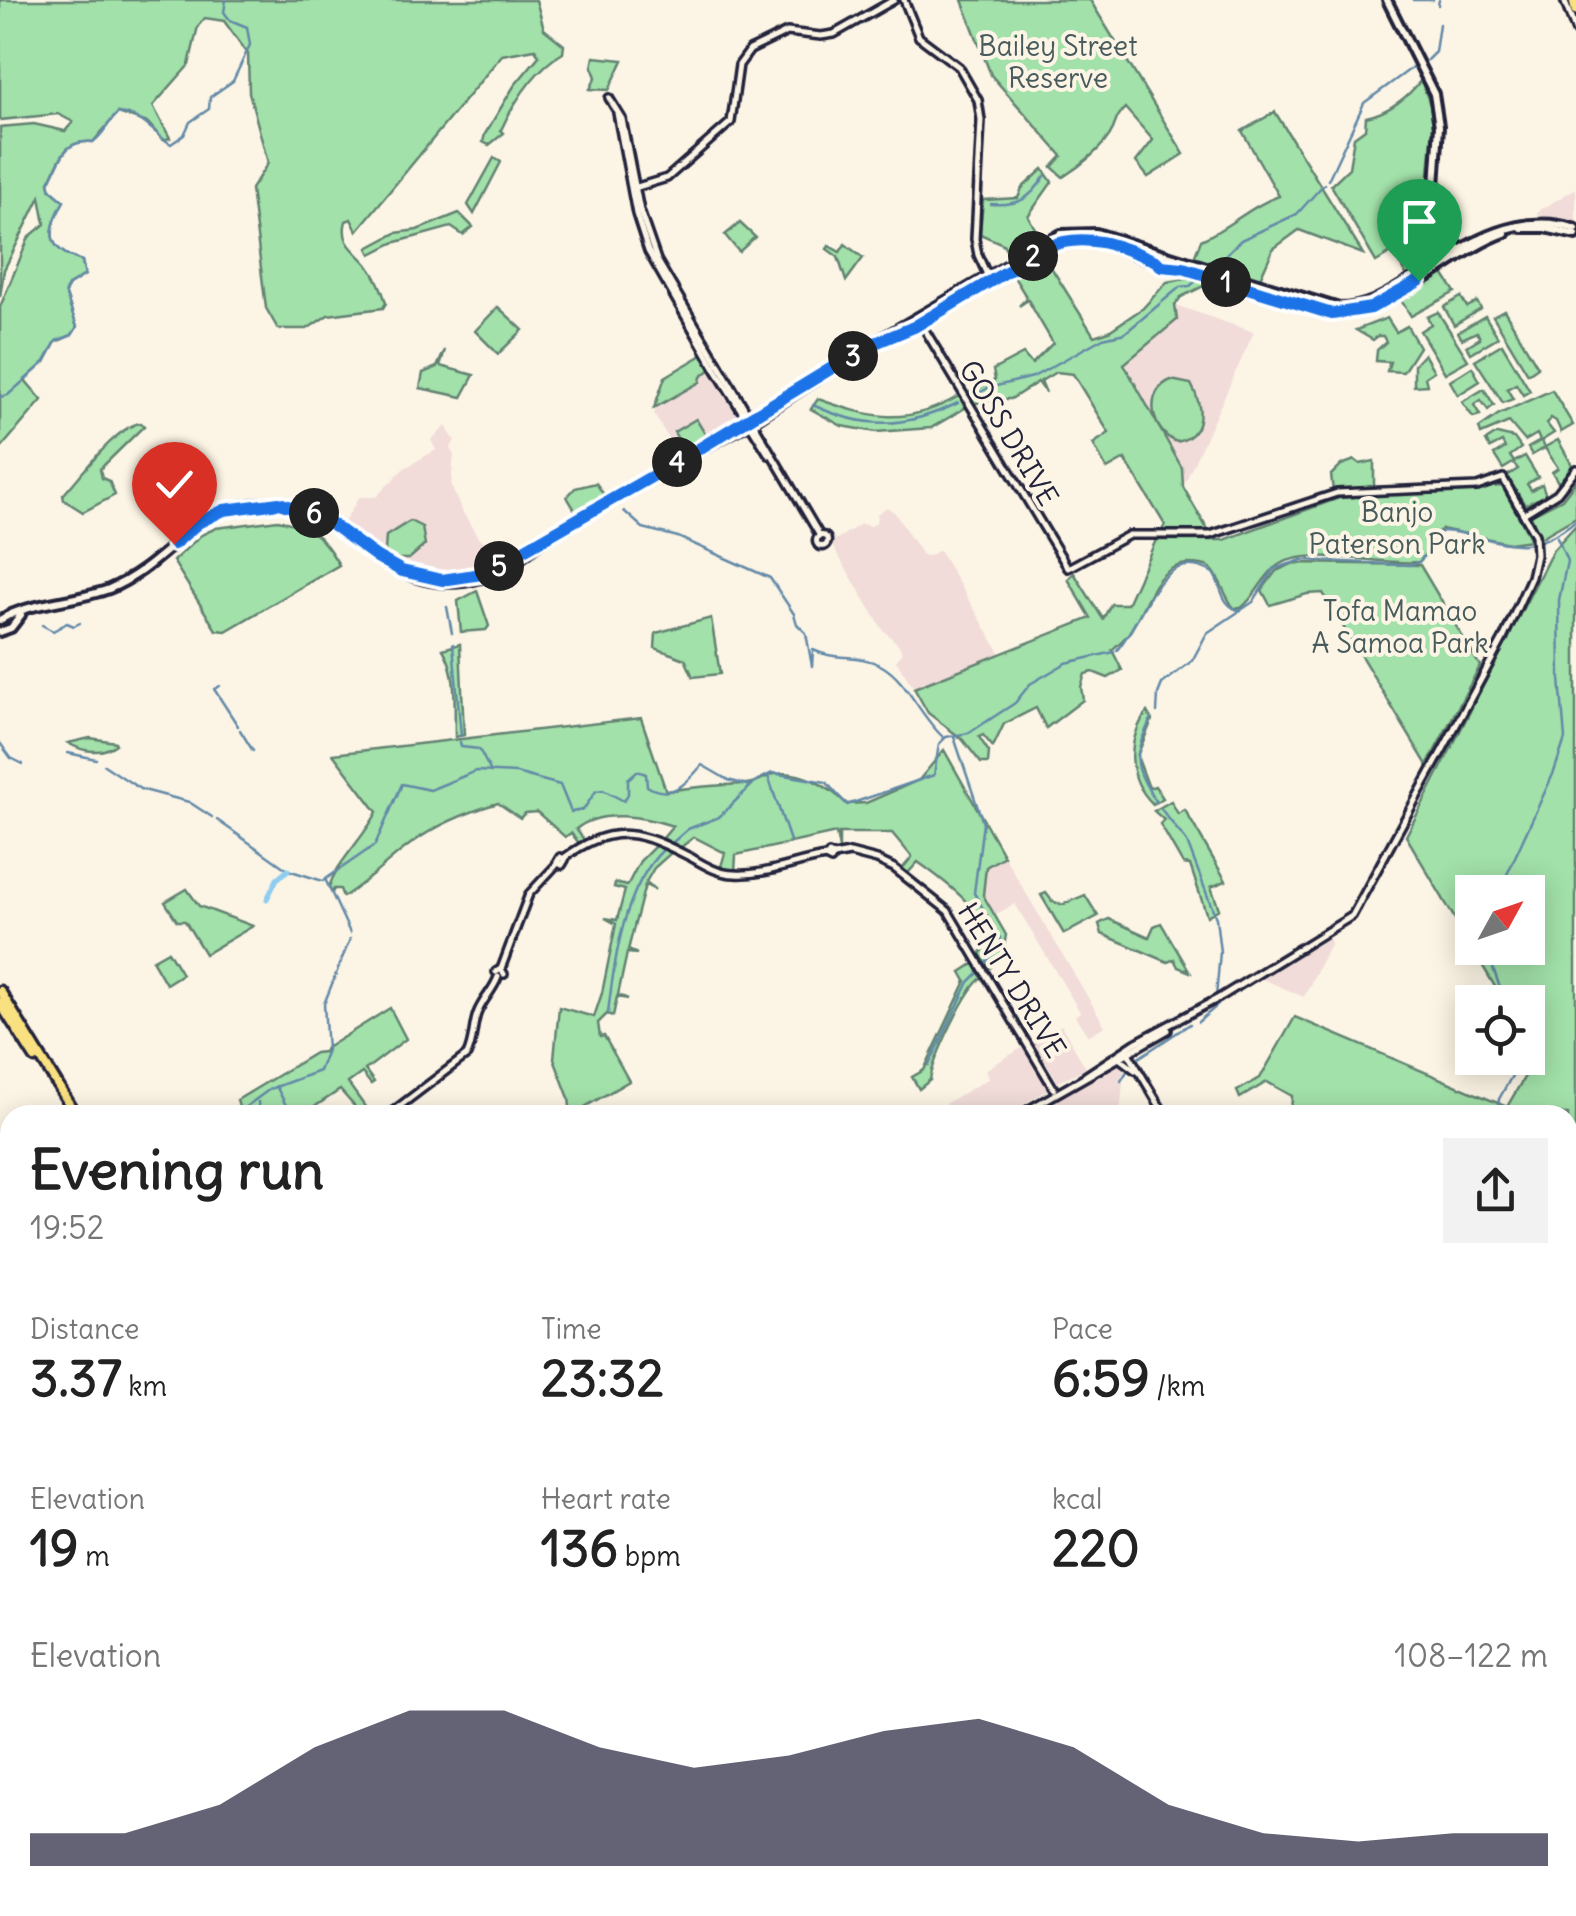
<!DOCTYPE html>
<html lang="en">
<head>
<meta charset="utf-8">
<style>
	:root { --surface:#fff; --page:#f2f2f2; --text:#222; --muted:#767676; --accent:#22223b }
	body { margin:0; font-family:Delius,sans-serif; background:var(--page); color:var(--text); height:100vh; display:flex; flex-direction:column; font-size:38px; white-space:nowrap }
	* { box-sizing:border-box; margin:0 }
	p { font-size:32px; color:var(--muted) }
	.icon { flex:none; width:55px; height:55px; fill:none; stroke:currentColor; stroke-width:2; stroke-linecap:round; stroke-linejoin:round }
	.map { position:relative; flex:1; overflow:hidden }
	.panel { position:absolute; left:0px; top:1105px; width:1578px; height:812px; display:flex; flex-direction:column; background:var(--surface); border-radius:30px 30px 0 0; box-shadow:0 5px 25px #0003 }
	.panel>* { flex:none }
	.needle { width:65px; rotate:50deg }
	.buttons { position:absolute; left:1455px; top:875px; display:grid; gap:20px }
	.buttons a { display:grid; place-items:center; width:90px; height:90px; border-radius:0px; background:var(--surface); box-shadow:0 5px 25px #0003; font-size:50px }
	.pin { position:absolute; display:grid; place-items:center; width:85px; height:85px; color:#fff; margin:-102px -42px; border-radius:50% 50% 50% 0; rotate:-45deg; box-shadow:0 0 10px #0007 }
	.pin .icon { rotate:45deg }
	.km { position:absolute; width:50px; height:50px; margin:-25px; border-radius:50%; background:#222; color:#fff; font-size:28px; line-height:50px; text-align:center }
	.round { display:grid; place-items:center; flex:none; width:105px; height:105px; border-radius:0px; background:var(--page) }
	.headline { display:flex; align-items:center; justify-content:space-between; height:170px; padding:0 30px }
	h1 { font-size:55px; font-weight:700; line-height:75px }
	.figures { display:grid; grid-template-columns:repeat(3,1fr); gap:15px; height:170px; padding:10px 30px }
	.figures div { display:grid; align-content:center }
	.figures b { font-size:50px; font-weight:700 }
	.figures small { font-size:28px; font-weight:400 }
	.figures p { font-size:28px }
	.chart { height:280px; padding:20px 30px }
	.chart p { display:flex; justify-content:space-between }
	.chart svg { width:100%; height:180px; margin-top:10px; fill:var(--accent); opacity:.7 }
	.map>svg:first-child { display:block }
	.built { fill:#f1dcd9 }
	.green { fill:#a2e1a9; stroke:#628272; stroke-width:2.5; fill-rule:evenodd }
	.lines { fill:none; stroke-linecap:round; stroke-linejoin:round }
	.stream { stroke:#6389a8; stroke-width:2.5 }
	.canal { stroke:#8fcdf0; stroke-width:5 }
	.tertiary-casing { stroke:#22223b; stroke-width:12 }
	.secondary-casing { stroke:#22223b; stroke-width:14 }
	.primary-casing { stroke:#22223b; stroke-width:15 }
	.motorway-casing { stroke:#22223b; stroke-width:16 }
	.tertiary { stroke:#fcf5e5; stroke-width:5 }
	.secondary { stroke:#fcf5e5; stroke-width:6 }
	.primary { stroke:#f9e181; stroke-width:8 }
	.motorway { stroke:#f9e181; stroke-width:9 }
	.route-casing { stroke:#fff; stroke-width:20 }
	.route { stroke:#1a73e8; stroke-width:12 }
	.labels { text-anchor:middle; stroke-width:8; stroke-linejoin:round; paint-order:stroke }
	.park-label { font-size:28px; fill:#485b5c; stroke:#fcf5e5 }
	.street-label { font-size:28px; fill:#22223b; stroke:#fcf5e5 }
</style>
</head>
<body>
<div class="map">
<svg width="1576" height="1916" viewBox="0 0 1576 1916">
	<rect width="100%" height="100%" fill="#fcf5e5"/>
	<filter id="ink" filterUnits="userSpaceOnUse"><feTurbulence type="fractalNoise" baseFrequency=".01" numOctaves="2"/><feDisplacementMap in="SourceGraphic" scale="20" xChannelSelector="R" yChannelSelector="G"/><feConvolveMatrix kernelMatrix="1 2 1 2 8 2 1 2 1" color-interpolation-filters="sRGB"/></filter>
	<g filter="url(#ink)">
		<g class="built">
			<polygon points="1576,188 1576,226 1537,214 1537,212"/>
			<polygon points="1175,305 1254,332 1183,487 1182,467 1123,364 1177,320"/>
			<polygon points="712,368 737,412 737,419 678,455 654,414 656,408 699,382"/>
			<polygon points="446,426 455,441 450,449 454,455 451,486 462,511 479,539 502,548 506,558 491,567 449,576 425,573 400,566 382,556 343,524 359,497 376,497 403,469 436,450 431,440"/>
			<polygon points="887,507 895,513 922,555 929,556 939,550 1001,654 914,688 896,661 902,653 899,645 883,630 833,547 835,540 861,524 871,526 876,523 877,514"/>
			<polygon points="1004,856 1105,1026 1088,1036 1075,1016 1080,1012 1015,904 995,915 983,895 986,867"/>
			<polygon points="1329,938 1331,942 1304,997 1260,978"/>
			<polygon points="1061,1025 1086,1068 1058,1082 1033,1041"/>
			<polygon points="1025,1046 1050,1088 1006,1115 951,1115 945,1104 989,1078 985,1070"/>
			<polygon points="1119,1063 1124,1072 1119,1080 1123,1082 1120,1115 1031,1115"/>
		</g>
		<g class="green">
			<path d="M0 0H536L544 29 564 45 563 53C535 69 516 98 501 130L504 133 489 145 483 142 485 134 514 86 539 56 535 49 502 55 357 231 351 219 346 221C340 243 355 250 367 264 377 277 382 288 386 303L383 308 328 315 307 329H278L266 308 251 189 268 163 249 92 248 54 224 21 205 18 198 26 189 65 153 106 170 138 163 140 148 123 118 113 93 142C62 140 62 158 49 182L51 190 64 201C48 230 44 249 82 261L85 275 69 285 65 292 77 327 72 335 56 342 45 362 25 380 42 400 0 449V307L29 237 45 224 40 197 4 270 0 297V127L34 124 65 131 73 122 58 114 0 120Z"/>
			<path d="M962 0H1090L1184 154 1148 177 1136 162 1153 140 1125 108C1117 116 1117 119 1113 129 1105 147 1079 167 1063 177L1052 167 1062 156 991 75Z"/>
			<polygon points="594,57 623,60 609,90 590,89 596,77 592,67"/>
			<path d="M1421 80 1431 107 1433 126 1429 173 1431 209 1451 250 1407 276 1393 252 1376 262 1331 185 1349 168 1354 137 1365 129 1366 117C1388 113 1408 97 1421 80Z"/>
			<path d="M1275 112 1363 254 1299 230 1273 249 1259 281 1194 258 1201 240C1229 228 1250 206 1279 196L1242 131Z"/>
			<polygon points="494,158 501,162 474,214 468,205"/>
			<polygon points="1043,169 1052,182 1028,216 1041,239 1011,257 1003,244 980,234 983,200 1018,198 1022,188"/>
			<polygon points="459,213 473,227 463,235 451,227 393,243 371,254 368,248 396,233 417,230"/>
			<polygon points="740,223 755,237 739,252 725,235"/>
			<polygon points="845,244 863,258 846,281 838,257 827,249 829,246 840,252"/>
			<polygon points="1044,256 1094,336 1109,331 1143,308 1167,282 1186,279 1188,274 1212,282 1181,297 1175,305 1177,320 1124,364 1182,468 1183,487 1209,532 1161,532 1165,525 1125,459 1107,469 1093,444 1109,433 1073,374 1056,372 1041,381 1046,393 1038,382 1011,399 994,399 994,412 991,399 973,404 966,394 995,380 993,370 1023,354 1032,364 1053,343 1028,300 1019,306 1027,298 1011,272"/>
			<polygon points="1442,272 1455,292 1411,316 1402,302 1402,296"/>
			<polygon points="1461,297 1467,307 1477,302 1481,309 1454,325 1444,307"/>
			<polygon points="498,307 523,330 498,354 475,331"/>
			<polygon points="1504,310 1538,367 1528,374 1493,316"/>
			<polygon points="1438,312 1468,360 1445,373 1420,331 1431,324 1427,317"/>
			<polygon points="1485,316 1498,337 1471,353 1467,346 1480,338 1477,332 1462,339 1458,332"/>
			<polygon points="1387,318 1396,332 1407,326 1419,347 1403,372 1387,371 1390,362 1376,361 1377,350 1386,342 1383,336 1378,336 1373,340 1356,330"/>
			<polygon points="1502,344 1530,391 1523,395 1516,384 1507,389 1513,399 1503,403 1475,360"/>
			<polygon points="445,350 440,366 474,375 462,397 420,388 423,373 437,367"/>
			<polygon points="704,354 712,368 701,377 700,382 654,408 665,377"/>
			<polygon points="1424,354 1434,371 1425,377 1427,385 1414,386 1414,365"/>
			<polygon points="1472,367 1480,381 1458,395 1450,381"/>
			<path d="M1171 380 1191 384C1203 406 1206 435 1177 442 1151 433 1143 391 1171 380Z"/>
			<polygon points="1484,389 1494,405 1488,410 1481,400 1474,405 1480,415 1473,417 1462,402"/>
			<polygon points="1552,390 1573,425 1561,432 1556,421 1551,418 1547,424 1554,433 1541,441 1545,447 1558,440 1572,465 1559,484 1552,472 1558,468 1545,448 1532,455 1528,448 1540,441 1537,434 1525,441 1509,422 1481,434 1479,428 1499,414"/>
			<path d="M959 396 965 408 931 428 876 432 842 426 811 409 818 399C872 418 906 427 959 396Z"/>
			<polygon points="696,419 707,437 684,450 674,432"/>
			<path d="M141 423 144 426 100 469 102 478 109 481 115 495 83 512 64 500 63 495C80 477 117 425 141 423Z"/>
			<polygon points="1497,434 1514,438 1521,448 1510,456 1514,462 1525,456 1538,477 1527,484 1531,490 1542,484 1546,495 1525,505 1507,476 1518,469 1513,463 1503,469 1494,455 1505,448 1502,442 1490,448 1486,441"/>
			<polygon points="1355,460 1360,464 1374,461 1374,486 1333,491 1331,475 1341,465"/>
			<polygon points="1576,481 1576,517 1540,538 1531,515 1562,499"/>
			<polygon points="596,483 606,498 578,515 567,497 575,488"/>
			<path d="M1502 486 1531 540 1509 543 1442 529C1428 538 1430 550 1419 562 1381 566 1308 545 1277 566 1262 577 1256 597 1241 608H1234C1224 596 1219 574 1210 568 1204 564 1193 564 1187 564 1152 567 1146 609 1129 633 1125 639 1118 644 1112 650L1122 670 1108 678 1093 672 1085 674 1081 687 1083 700 1046 728 1036 708 1004 724 993 747 983 735 979 737 989 752 988 763H981L962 739 928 713 914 688 1091 618 1068 579 1074 573 1103 619 1111 604H1127L1156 540H1224L1339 498Z"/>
			<path d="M278 520C313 528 321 534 339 565L226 631 216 630 173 561 201 535 216 528Z"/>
			<polygon points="410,521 422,527 425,545 409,559 391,559 385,551 386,536"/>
			<path d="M1576 525V1218L1568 1223V1115H1291L1292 1096 1267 1082 1240 1098 1237 1091 1260 1078 1295 1017 1507 1107 1536 1057 1528 1041V1002H1504L1406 836 1553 550ZM1528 892V948H1472V892Z"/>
			<polygon points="1294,563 1420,565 1480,666 1427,765 1323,593 1307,594 1270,605 1262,590 1276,571"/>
			<polygon points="477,591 489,626 486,630 461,632 458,601"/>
			<polygon points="711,618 720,674 693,677 685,659 655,648 656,633"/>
			<path d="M460 644 464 735 455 737C454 709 458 673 443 649Z"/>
			<path d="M1147 712 1152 720 1137 756 1149 788 1155 786 1163 798 1153 804C1127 779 1126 741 1147 712Z"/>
			<path d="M641 718 666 791C693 787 718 785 746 784 757 784 765 776 775 774 801 769 829 787 847 804L866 803 919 780 944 750 1004 856 986 867 983 895 1006 935 1003 952 989 969 980 954C1006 923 941 879 918 862L908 873 902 869 912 857 892 833H839V849L836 833 736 855 735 872 720 870 725 853 694 837 680 848 663 838 673 826C645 817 601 808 576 829L584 840 579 843 571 833 565 837 537 812 525 813 520 818 498 803C468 812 438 824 412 843 388 860 368 882 343 897L340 889H334L332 893 329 888C335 864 364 838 377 812L333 754Z"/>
			<path d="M90 738 115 742 116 744C102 755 83 752 68 743Z"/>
			<polygon points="1171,801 1178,814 1185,810 1226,881 1211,887 1219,909 1207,916 1190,865 1183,864 1160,824 1164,820 1154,811"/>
			<polygon points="657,844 672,852 654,868 646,882 655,890 645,885 628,950 637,954 627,953 618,995 628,999 617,997 613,1016 607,1014 598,1023 600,1037 604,1036 629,1081 571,1115 569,1098 554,1059 559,1007 594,1017 602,993 616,924 605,918 617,920 625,890 614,887 615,883 627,886 640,861"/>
			<polygon points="187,889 199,906 253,926 205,954 185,921 177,921 165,902"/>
			<polygon points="1046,893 1052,901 1062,905 1085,895 1098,916 1064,934 1041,895"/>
			<polygon points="1109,919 1149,937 1154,926 1161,923 1190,972 1178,967 1174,959 1168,962 1102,934 1099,924"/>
			<polygon points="168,951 182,974 166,984 152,960"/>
			<path d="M975 963 983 977C966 987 933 1060 930 1080L919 1089 912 1077 924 1070 966 981 961 972Z"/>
			<polygon points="390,1008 406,1039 365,1070 374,1082 371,1084 362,1073 348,1083 371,1115 353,1114 355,1107 340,1090 302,1115 241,1115 237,1100 315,1053 324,1052 326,1048"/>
			<polygon points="1576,1228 1576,1292 1568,1277 1568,1233"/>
			<polygon points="10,1239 10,1589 0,1595 0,1245"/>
			<polygon points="1576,1357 1576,1521 1572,1540 1568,1539 1568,1362"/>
			<polygon points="0,1780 10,1783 10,1863 1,1860 5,1846 0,1833"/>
			<polygon points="1576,1840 1576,1916 1478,1916 1479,1908 1568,1908 1568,1844"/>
			<polygon points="160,1908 235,1908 242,1916 192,1916"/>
			<polygon points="1195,1908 1315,1908 1328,1916 1189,1916"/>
		</g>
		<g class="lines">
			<g class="stream">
				<polyline points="1413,0 1433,0"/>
				<polyline points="1438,5 1439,0"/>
				<polyline points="1427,60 1435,52 1439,24"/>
				<polyline points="1328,180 1364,103 1413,67"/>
				<path d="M991 204C1019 206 1030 199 1045 176"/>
				<polyline points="1209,265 1221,259 1241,240 1297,214 1324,184"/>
				<path d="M0 397 8 395 45 362 56 341 72 335 77 327 65 292 69 285 85 275 82 261C44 249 48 230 64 201L51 190 49 183C62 159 62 140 93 142 104 134 108 122 118 113 144 115 152 133 171 144L184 135 190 122 209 109 210 97 233 81 250 45 247 27 230 20 224 12 226 0"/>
				<polyline points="970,398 988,388 1033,377 1103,338 1125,333 1180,287 1190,286 1201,277"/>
				<path d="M813 405C866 430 906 428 958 403"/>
				<path d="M624 511 643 528 678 537 770 578 794 614 797 624 806 633 812 666 813 650C836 661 859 653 882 666 908 681 920 717 944 738"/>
				<polyline points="447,607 452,633"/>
				<polyline points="42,625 53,631 67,623 74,626 80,623"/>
				<polyline points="453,644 461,736"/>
				<path d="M1117 650C1145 618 1160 542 1213 573 1223 587 1220 606 1241 611"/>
				<polyline points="220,686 214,689 238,726"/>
				<path d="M1157 712 1158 694 1162 684 1192 661 1207 633 1253 602 1274 569 1302 560 1410 565C1431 561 1426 541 1443 531 1498 534 1522 565 1576 520"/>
				<path d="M1151 719C1132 759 1133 764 1156 802"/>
				<polyline points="240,730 253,751"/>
				<polyline points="954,737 983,823 974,893 1000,938 1000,946 986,962"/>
				<polyline points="460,742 461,747 479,749 491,772"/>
				<polyline points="0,743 11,758 23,764"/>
				<polyline points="68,753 96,759"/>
				<polyline points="104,765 140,789 189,802 212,817"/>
				<polyline points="768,776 790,841"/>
				<polyline points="1161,809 1187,842 1216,918 1220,952 1216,997"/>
				<path d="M217 820 288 870 323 881 375 845 402 784 430 790 476 771 516 773 560 785 571 812 583 810 596 791 603 790 624 801 628 794V779L637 771 646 774 647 786C671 801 687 783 702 765L728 780 751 786"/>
				<polyline points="672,843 688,829 719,817 756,781 772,773 826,782 847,805 934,775 939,744 946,737 969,733 1015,703 1030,684 1066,663 1114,652"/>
				<polyline points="326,881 350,933"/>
				<polyline points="1499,892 1554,772 1565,739 1560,679 1559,600 1567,561 1557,537"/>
				<polyline points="1486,948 1505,1002"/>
				<path d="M608 1013C614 961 624 886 664 849"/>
				<polyline points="1198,1022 1218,1005"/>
				<polyline points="1137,1059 1190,1024"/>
				<polyline points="929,1065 969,982 980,971"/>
				<polyline points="1121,1081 1129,1068"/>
				<polyline points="276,1086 291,1115"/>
				<polyline points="258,1102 259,1115"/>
				<polyline points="240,1111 270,1089 319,1071 327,1050 324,1004 350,939"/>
				<polyline points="232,1115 234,1114"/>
				<polyline points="1497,1115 1499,1099 1522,1058"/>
				<polyline points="1568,1534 1576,1533"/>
				<polyline points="756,1908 758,1916"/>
				<polyline points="1233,1908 1235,1916"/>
			</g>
			<polyline class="canal" points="267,899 277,879 288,870"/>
			<g class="tertiary-casing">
				<g id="tertiary">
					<polyline points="904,0 919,37 959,67 978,100 981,120 975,239 978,255 989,279"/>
					<polyline points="1564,0 1576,32"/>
					<polyline points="609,98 622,119 640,211 657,260 820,536"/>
					<polyline points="617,113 636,214 648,251 716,370 769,455"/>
					<polyline points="634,188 667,178 731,122 739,65 750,50 787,32 821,36 834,34 894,0"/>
					<polyline points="919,320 1068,568 1129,535 1210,535 1337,493 1477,487 1503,478 1535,535 1536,555 1531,577 1503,639 1352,916 1219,998 1135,1043 1085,1076"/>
					<polyline points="1525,513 1557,493 1576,469"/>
					<circle cx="822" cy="541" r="5.5"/>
					<polyline points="833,856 829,854 827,858 831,860 833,856 850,853 877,860 894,868 948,911 1054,1089"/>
					<polygon points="560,857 565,860 562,865 557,862"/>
					<path d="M564 858C613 821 642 832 692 858 706 866 719 874 735 874 765 876 797 861 826 857"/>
					<polyline points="501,969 529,894 558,863"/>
					<polyline points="496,972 501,969 504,974"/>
					<polyline points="1127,1051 1165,1115"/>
					<polyline points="1119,1058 1135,1070"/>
					<path d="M388 1115 467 1055C474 1041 472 1028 477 1014 482 1000 493 991 498 977"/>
					<polyline points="1019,1115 1168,1030"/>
					<polyline points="1568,1228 1576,1223"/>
					<polyline points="0,1241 10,1234"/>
					<polyline points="1568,1311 1576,1326"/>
					<polyline points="1568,1550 1576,1547"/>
					<polyline points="0,1738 10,1733"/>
					<polyline points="1568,1812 1576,1808"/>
					<polyline points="516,1908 521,1912 527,1908"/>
					<polyline points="535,1908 555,1916"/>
					<polyline points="136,1916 156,1911 183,1916"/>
					<polyline points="500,1916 514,1908"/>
					<polyline points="649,1916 651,1908"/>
					<polyline points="653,1916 655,1908"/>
				</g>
			</g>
			<g class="secondary-casing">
				<g id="secondary">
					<polyline points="1387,0 1434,94 1439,126 1434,201 1442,222 1461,254"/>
					<polyline points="1522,228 1545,228 1576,235"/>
					<path d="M888 338 1065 240C1105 233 1139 263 1175 266L1315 310C1383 329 1445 254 1505 233"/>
					<path d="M685 458 752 422 868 346 1061 234 1096 233 1339 308C1364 308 1383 297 1404 284 1457 252 1511 208 1576 229"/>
					<polyline points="533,547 809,382"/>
					<polyline points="475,576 522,553"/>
					<path d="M0 620C25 603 78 601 109 589 174 562 193 500 275 503 316 505 344 534 375 556 430 596 486 590 536 546"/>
					<polyline points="0,632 11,628 21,615"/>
				</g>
			</g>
			<g class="primary-casing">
				<g id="primary">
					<polyline points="0,991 76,1115"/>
					<polyline points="0,1003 35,1058"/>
					<polyline points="1568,1355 1576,1350"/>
					<polyline points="590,1908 599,1916"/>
					<polyline points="598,1908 606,1916"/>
				</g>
			</g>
			<g class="motorway-casing">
				<polyline id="motorway" points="1574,0 1576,10"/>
			</g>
			<use href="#tertiary" class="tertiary"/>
			<use href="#secondary" class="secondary"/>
			<use href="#primary" class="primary"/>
			<use href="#motorway" class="motorway"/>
		</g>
	</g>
	<g class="lines" filter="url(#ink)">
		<g class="route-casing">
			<path id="route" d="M174 544 198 523 224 510 279 503 322 517 377 557 402 571 442 580 482 574 684 458 868 346 914 327 1048 247C1085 231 1120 246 1156 261L1161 266 1183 268 1332 314 1371 308 1419 281"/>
		</g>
		<use href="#route" class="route"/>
	</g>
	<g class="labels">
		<g class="park-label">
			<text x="1058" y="56">Bailey Street<tspan x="1058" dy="32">Reserve</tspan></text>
			<text x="1397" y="522">Banjo<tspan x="1397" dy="32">Paterson Park</tspan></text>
			<text x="1400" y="621">Tofa Mamao<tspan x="1400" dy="32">A Samoa Park</tspan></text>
		</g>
		<g class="street-label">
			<text transform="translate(1009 433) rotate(59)" y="10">GOSS DRIVE</text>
			<text transform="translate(1012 980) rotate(58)" y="10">HENTY DRIVE</text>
		</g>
	</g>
</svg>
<div class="buttons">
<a><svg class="needle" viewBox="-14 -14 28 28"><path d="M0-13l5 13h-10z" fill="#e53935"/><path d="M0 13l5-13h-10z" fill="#767676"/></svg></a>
<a><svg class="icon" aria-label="locate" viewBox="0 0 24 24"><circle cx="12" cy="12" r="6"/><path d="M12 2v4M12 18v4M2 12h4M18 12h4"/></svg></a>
</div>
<div class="pin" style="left:1419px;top:281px;background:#1e9e55"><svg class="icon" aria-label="arrive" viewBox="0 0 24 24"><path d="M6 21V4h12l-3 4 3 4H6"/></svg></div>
<div class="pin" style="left:174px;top:544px;background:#d93025"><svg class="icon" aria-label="check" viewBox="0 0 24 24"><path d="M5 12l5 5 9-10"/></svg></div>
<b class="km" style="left:1226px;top:282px">1</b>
<b class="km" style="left:1033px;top:256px">2</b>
<b class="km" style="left:853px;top:356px">3</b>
<b class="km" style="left:677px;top:462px">4</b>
<b class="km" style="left:499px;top:566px">5</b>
<b class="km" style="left:314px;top:513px">6</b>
<section class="panel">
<div class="headline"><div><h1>Evening run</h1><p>19:52</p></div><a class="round"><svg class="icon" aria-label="share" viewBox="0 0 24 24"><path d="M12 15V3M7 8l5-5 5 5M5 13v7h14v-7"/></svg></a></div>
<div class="figures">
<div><p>Distance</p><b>3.37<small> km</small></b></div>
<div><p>Time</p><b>23:32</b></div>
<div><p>Pace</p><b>6:59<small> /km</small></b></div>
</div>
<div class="figures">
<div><p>Elevation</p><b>19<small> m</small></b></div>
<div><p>Heart rate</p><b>136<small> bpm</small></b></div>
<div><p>kcal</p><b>220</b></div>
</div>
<div class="chart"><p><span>Elevation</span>108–122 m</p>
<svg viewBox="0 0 160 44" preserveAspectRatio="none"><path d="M0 44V36L10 36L20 29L30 15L40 6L50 6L60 15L70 20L80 17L90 11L100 8L110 15L120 29L130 36L140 38L150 36L160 36V44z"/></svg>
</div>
</section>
</div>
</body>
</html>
